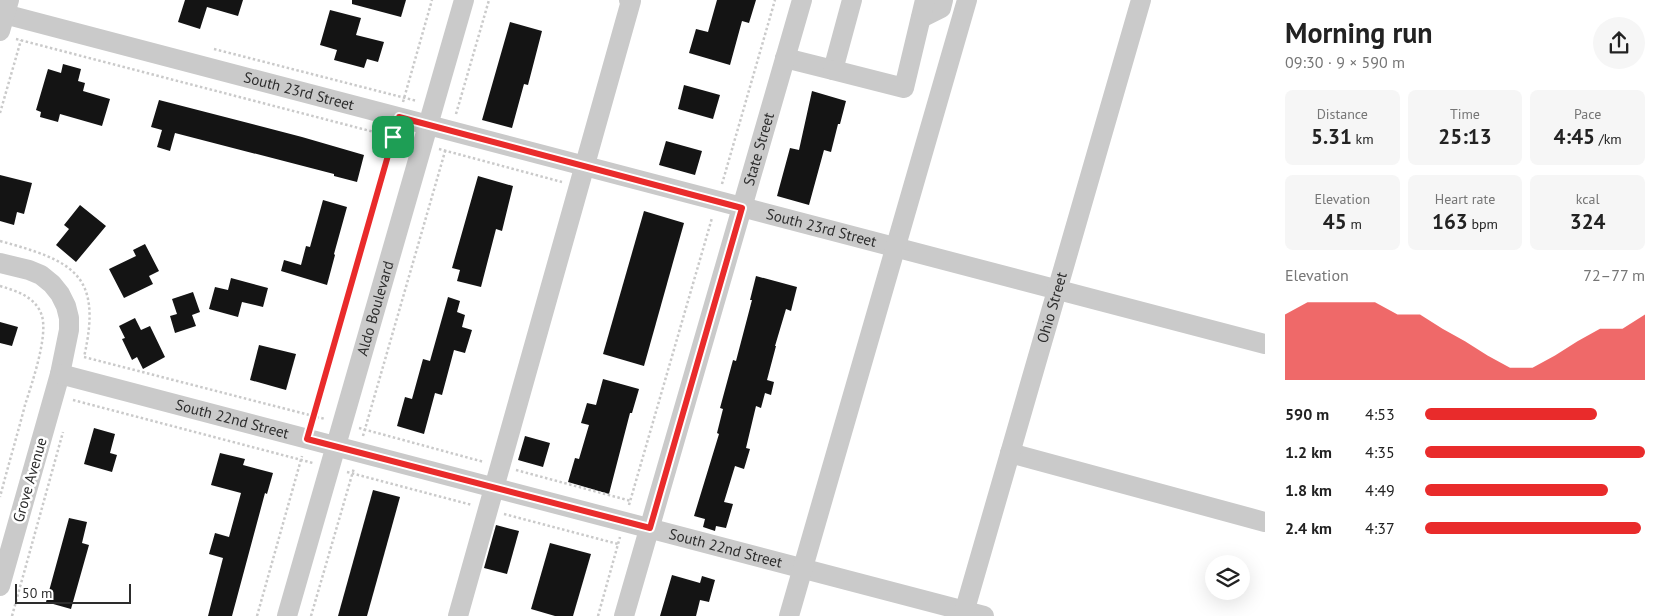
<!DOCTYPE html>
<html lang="en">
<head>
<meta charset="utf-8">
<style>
	:root { --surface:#fff; --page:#f6f6f6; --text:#222; --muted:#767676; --accent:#e92b2b }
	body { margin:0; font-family:"PT Sans",sans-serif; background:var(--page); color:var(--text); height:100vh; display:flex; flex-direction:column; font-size:19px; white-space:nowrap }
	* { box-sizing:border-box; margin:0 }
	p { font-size:16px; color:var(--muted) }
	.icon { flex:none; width:28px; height:28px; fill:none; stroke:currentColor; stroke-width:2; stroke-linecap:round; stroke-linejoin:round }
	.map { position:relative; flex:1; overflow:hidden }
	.sheet { display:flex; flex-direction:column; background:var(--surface); width:400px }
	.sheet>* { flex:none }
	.controls { position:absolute; left:1205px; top:555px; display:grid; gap:10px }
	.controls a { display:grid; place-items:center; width:45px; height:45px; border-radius:50%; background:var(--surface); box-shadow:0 5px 20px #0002; font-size:25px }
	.scale { position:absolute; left:15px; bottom:12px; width:116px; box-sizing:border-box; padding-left:5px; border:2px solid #2d2d2d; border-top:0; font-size:14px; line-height:18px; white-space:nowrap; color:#2d2d2d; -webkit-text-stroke:4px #fff; paint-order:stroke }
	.pin { position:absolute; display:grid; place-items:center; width:42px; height:42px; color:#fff; margin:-21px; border-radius:10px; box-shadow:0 2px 8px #0006 }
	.round { display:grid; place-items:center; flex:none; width:52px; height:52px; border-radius:26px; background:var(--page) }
	.overview { display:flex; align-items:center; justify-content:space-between; height:85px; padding:0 20px }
	h1 { font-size:28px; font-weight:700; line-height:38px }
	.figures { display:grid; grid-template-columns:repeat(3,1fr); gap:8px; height:85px; padding:5px 20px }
	.figures div { display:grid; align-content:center; border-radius:8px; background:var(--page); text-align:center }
	.figures b { font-size:21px; font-weight:700 }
	.figures small { font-size:14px; font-weight:400 }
	.figures p { font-size:14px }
	.chart { height:140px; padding:10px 20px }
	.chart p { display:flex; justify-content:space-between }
	.chart svg { width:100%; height:90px; margin-top:5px; fill:var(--accent); opacity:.7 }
	ul { padding:0 20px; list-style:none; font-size:16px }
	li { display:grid; grid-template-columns:80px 60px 1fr; align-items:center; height:38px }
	li i { height:12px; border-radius:6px; background:var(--accent) }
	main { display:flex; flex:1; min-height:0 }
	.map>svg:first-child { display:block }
	.building { fill:#141414 }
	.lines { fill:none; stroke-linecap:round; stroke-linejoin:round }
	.path { stroke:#cacaca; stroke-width:2.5; stroke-dasharray:2.5 2.5; stroke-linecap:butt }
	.minor { stroke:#cacaca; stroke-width:20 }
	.route-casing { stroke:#fff; stroke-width:10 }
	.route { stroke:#e92b2b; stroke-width:6 }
	.labels { text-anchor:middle; stroke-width:5; stroke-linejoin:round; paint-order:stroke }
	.street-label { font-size:15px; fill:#2d2d2d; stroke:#fff }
</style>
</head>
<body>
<main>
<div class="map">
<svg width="1265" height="616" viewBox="0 0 1265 616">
	<rect width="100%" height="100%" fill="#fff"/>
	<g class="building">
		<polygon points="185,0 243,0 238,16 207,7 200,29 178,22"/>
		<polygon points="352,0 406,0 401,17 352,4"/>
		<polygon points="717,0 756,0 749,23 742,21 730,65 689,53 696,29 708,32"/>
		<polygon points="330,10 361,18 356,35 384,42 378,62 367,59 364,68 334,60 337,50 320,45"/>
		<polygon points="510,22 542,31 528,85 524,84 512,128 482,120"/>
		<polygon points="63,64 81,69 78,81 85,83 83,91 110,99 102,126 60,114 58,122 40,117 41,112 36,110 48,69 61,73"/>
		<polygon points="684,85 720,95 713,119 678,109"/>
		<polygon points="812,91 846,101 840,124 838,124 831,152 824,150 809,205 777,196 790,148 799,150"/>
		<polygon points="159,100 302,137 364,155 357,182 334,176 334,174 175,133 170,151 157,147 162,130 151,127"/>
		<polygon points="666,141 702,151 695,175 659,165"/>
		<polygon points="0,175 32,183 24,214 17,212 14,225 0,221"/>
		<polygon points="478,176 513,186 502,231 496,229 481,287 457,281 460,270 452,268"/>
		<polygon points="323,200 347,207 334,254 335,255 327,285 281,271 284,260 301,265 306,246 310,247"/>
		<polygon points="80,205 106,226 76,262 56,245 69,229 64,225"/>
		<polygon points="644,211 684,223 644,366 603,354"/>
		<polygon points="145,244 159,271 149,276 153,284 124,298 109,269 136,256 133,250"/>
		<polygon points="756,276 797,287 791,311 786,309 775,346 776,346 767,380 774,382 771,395 765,393 761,408 756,406 746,448 750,449 744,469 735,466 724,502 733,504 726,528 716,526 715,531 703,527 705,519 694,516 719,434 717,433 723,409 720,408 733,360 736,361 752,300 750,300"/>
		<polygon points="231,278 268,288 263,307 242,302 238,317 209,309 215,287 228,290"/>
		<polygon points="193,292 200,312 192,315 196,326 175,333 170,316 177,314 172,299"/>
		<polygon points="448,297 460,301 457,312 465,315 462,327 472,330 465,353 454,350 442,395 435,393 424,434 397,426 405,397 412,399 423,359 430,361"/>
		<polygon points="135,318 141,330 150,326 165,357 143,369 137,357 132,360 122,339 125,338 119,326"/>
		<polygon points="0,322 18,327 12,346 0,343"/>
		<polygon points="259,345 296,354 286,390 250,380"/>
		<polygon points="603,379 639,389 632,413 630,413 609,494 568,482 575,458 579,459 589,425 581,423 587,403 596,405"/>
		<polygon points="94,428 115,434 110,453 117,455 112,472 84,464"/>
		<polygon points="525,436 550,443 543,467 518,460"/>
		<polygon points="220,453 245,459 243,465 273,473 267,494 265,493 232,616 208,616 223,558 209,554 215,533 229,537 241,493 211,485"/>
		<polygon points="373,490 400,497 392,526 367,616 338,616"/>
		<polygon points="69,518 87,522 82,543 89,545 71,609 46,602"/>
		<polygon points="496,525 519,531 507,574 484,568"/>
		<polygon points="550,543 591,554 573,616 555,616 531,609"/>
		<polygon points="672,575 700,583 702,576 715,580 709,602 700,600 696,616 660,616"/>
	</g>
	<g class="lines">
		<g class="path">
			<polyline points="16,39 405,140"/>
			<polyline points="214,49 417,101"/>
			<polyline points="403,102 432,0"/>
			<polyline points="0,113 21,40"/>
			<polyline points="456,114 489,0"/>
			<polyline points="439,149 562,182"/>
			<polyline points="722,184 775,0"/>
			<path d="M0 241C73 261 103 274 84 357"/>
			<path d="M0 286C17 291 36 297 42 316 48 337 32 383 25 405 17 436 8 466 0 497"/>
			<polyline points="84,357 325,419"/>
			<polyline points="73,400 313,463"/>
			<polyline points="312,422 394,134"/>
			<polyline points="359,428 484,462"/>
			<polyline points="363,436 446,148"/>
			<polyline points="516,470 631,501"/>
			<polyline points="347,472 472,505"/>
			<polyline points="629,505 712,218"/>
			<polyline points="504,514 618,544"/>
			<polyline points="12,616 63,432"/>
			<polyline points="257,616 302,456"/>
			<polyline points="311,616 354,468"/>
			<polyline points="598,616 620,537"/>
		</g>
		<g class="minor">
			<path id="s1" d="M0 13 1265 344"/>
			<polyline points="921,18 941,8 943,0"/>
			<polyline points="0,31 9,0"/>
			<polyline points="785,58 833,70 852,0"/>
			<polyline points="833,70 904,88 925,0"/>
			<polyline points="0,263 29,270 41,275 52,284 60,294 66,306 69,318 69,330 60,374 0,586"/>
			<path id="s2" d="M60 374 984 616"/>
			<polyline points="1010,453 1265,522"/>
			<path id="s3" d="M287 616 464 0"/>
			<polyline points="458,616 631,1 629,0"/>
			<path id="s4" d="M624 616 802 0"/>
			<polyline points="789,616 967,0"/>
			<path id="s5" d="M963 616 1141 0"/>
		</g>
	</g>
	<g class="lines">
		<g class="route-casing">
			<polygon id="route" points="399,117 742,208 650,528 307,439"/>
		</g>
		<use href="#route" class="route"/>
	</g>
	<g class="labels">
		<g class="street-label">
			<text dy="5" stroke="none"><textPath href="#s1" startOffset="309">South 23rd Street</textPath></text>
			<text dy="5" stroke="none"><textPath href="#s4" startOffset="486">State Street</textPath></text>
			<text dy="5" stroke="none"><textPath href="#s1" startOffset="849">South 23rd Street</textPath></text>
			<text dy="5" stroke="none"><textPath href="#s3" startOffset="320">Aldo Boulevard</textPath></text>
			<text dy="5" stroke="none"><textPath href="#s5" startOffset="321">Ohio Street</textPath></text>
			<text dy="5" stroke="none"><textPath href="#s2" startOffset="178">South 22nd Street</textPath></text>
			<text transform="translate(30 480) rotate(-74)" y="5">Grove Avenue</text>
			<text dy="5" stroke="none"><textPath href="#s2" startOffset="688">South 22nd Street</textPath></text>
		</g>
	</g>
</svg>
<div class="controls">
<a><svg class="icon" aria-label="layers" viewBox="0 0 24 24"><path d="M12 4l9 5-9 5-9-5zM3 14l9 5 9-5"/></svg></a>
</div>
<div class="scale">50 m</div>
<div class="pin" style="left:393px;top:137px;background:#1e9e55"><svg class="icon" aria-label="arrive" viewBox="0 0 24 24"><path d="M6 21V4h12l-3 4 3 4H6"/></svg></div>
</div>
<section class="sheet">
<div class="overview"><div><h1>Morning run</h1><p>09:30 · 9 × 590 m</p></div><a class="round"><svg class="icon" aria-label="share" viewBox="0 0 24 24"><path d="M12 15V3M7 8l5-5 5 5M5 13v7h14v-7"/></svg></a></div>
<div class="figures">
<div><p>Distance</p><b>5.31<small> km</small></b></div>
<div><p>Time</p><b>25:13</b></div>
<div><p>Pace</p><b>4:45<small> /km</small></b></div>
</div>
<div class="figures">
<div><p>Elevation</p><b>45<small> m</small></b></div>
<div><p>Heart rate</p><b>163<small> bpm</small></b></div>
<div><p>kcal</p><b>324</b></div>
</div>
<div class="chart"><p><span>Elevation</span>72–77 m</p>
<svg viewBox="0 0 160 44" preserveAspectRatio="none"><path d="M0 44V12L10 6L20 6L30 6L40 6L50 12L60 12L70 19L80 25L90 32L100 38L110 38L120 32L130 25L140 19L150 19L160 12V44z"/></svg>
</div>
<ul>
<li><b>590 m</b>4:53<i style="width:78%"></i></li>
<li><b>1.2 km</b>4:35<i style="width:100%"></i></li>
<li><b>1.8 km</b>4:49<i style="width:83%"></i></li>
<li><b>2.4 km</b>4:37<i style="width:98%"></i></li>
</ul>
</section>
</main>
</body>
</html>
